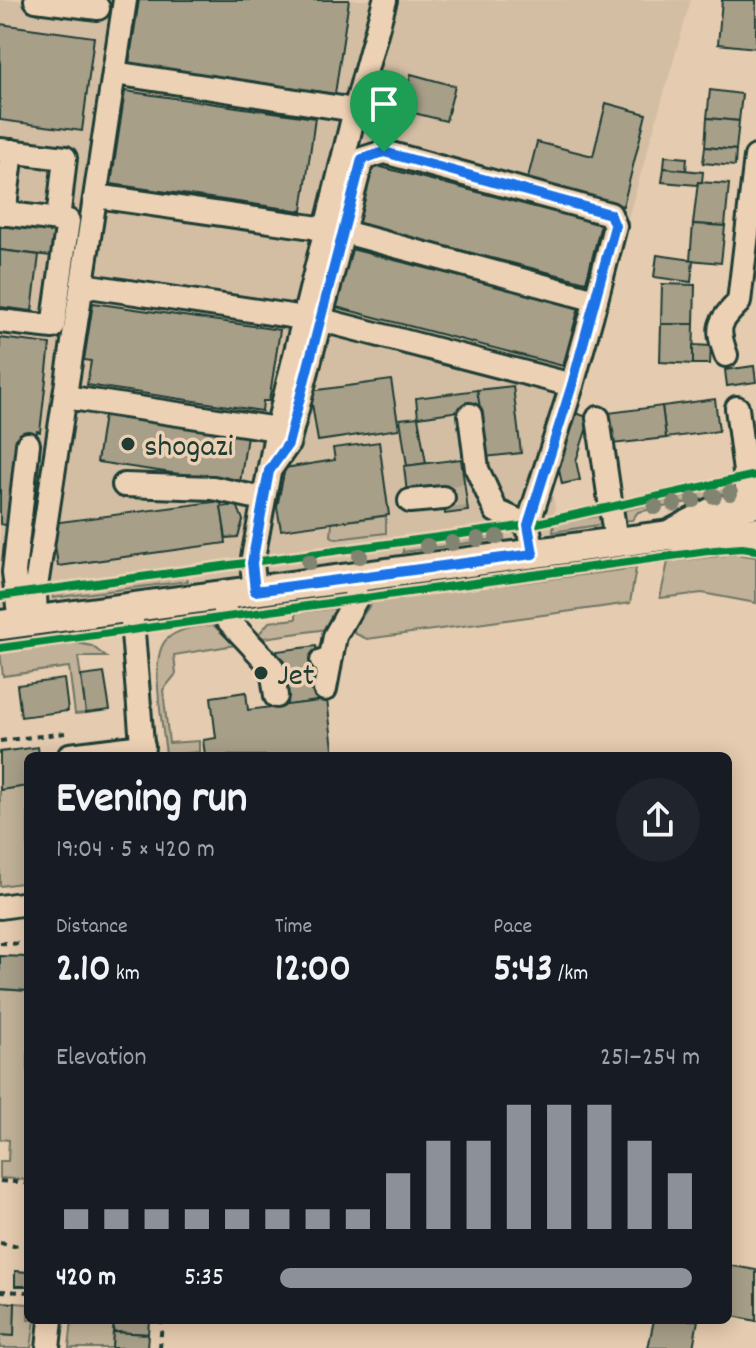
<!DOCTYPE html>
<html lang="en">
<head>
<meta charset="utf-8">
<style>
	:root { --surface:#171b24; --page:#20242c; --text:#f1f3f6; --muted:#9ea1a6; --accent:#8c9099 }
	body { margin:0; font-family:Dekko,sans-serif; background:var(--page); color:var(--text); height:100vh; display:flex; flex-direction:column; font-size:30px; white-space:nowrap }
	* { box-sizing:border-box; margin:0 }
	p { font-size:26px; color:var(--muted) }
	.icon { flex:none; width:44px; height:44px; fill:none; stroke:currentColor; stroke-width:2; stroke-linecap:round; stroke-linejoin:round }
	.map { position:relative; flex:1; overflow:hidden }
	.sheet { position:absolute; left:24px; top:752px; width:708px; height:572px; display:flex; flex-direction:column; background:var(--surface); border-radius:12px; box-shadow:0 4px 20px #0003 }
	.sheet>* { flex:none }
	.pin { position:absolute; display:grid; place-items:center; width:68px; height:68px; color:#fff; margin:-82px -34px; border-radius:50% 50% 50% 0; rotate:-45deg; box-shadow:0 0 8px #0007 }
	.pin .icon { rotate:45deg }
	.round { display:grid; place-items:center; flex:none; width:84px; height:84px; border-radius:42px; background:var(--page) }
	.overview { display:flex; align-items:center; justify-content:space-between; height:136px; padding:0 32px }
	h1 { font-size:44px; font-weight:800; line-height:60px }
	.stats { display:grid; grid-template-columns:repeat(3,1fr); gap:12px; height:136px; padding:8px 32px }
	.stats div { display:grid; align-content:center }
	.stats b { font-size:40px; font-weight:800 }
	.stats small { font-size:22px; font-weight:400 }
	.stats p { font-size:22px }
	.chart { height:224px; padding:16px 32px }
	.chart p { display:flex; justify-content:space-between }
	.chart svg { width:100%; height:144px; margin-top:8px; stroke:var(--accent); stroke-width:6 }
	ul { padding:0 32px; list-style:none; font-size:26px }
	li { display:grid; grid-template-columns:128px 96px 1fr; align-items:center; height:60px }
	li i { height:20px; border-radius:10px; background:var(--accent) }
	.map>svg:first-child { display:block }
	.built { fill:#d3bea4 }
	.green { fill:#c0b198; stroke:#707766; stroke-width:2 }
	.building { fill:#a89f89; stroke:#1f3d34; stroke-width:2 }
	.lines { fill:none; stroke-linecap:round; stroke-linejoin:round }
	.minor-tunnel { stroke:#bdaf96; stroke-width:22; stroke-dasharray:22 11; stroke-linecap:butt }
	.minor-casing { stroke:#1f3d34; stroke-width:28 }
	.major-casing { stroke:#1f3d34; stroke-width:34 }
	.path { stroke:#1f3d34; stroke-width:4; stroke-dasharray:6 6; stroke-linecap:butt }
	.minor { stroke:#edd1b4; stroke-width:22 }
	.major { stroke:#edd1b4; stroke-width:28 }
	.cycleway-casing { stroke:#edd1b4; stroke-width:13 }
	.cycleway { stroke:#00873e; stroke-width:8 }
	.tree { fill:#818471 }
	.route-casing { stroke:#fff; stroke-width:16 }
	.route { stroke:#1a73e8; stroke-width:10 }
	.poi-dot { fill:#1f3d34; stroke:#edd1b4; stroke-width:3 }
	.labels { text-anchor:middle; stroke-width:7; stroke-linejoin:round; paint-order:stroke }
	.poi-label { font-size:32px; fill:#1f3d34; stroke:#edd1b4; text-anchor:start }
</style>
</head>
<body>
<div class="map">
<svg width="756" height="1348" viewBox="0 0 756 1348">
	<rect width="100%" height="100%" fill="#e5cbaf"/>
	<filter id="ink" filterUnits="userSpaceOnUse"><feTurbulence type="fractalNoise" baseFrequency=".0125" numOctaves="2"/><feDisplacementMap in="SourceGraphic" scale="16" xChannelSelector="R" yChannelSelector="G"/><feConvolveMatrix kernelMatrix="1 2 1 2 8 2 1 2 1" color-interpolation-filters="sRGB"/></filter>
	<g filter="url(#ink)">
		<polygon class="built" points="0,0 691,0 551,484 555,507 551,548 0,621"/>
		<g class="green">
			<polygon points="739,484 739,492 638,512 632,520 621,521 617,512"/>
			<polygon points="606,515 604,524 553,532 554,523"/>
			<polygon points="386,516 386,533 336,539 331,536 332,523"/>
			<polygon points="499,532 504,538 403,552 403,545"/>
			<polygon points="735,554 756,557 756,603 702,593 660,598 668,562"/>
			<polygon points="636,568 630,603 367,639 354,633 354,628 373,601"/>
			<polygon points="186,574 188,581 53,598 52,592"/>
			<polygon points="345,607 327,629 264,638 258,635 269,622 296,619 296,613"/>
			<path d="M213 625 235 645 174 655 176 674 163 690 169 743 199 741V752L166 755C164 730 148 659 166 640 178 628 197 627 213 625Z"/>
			<polygon points="77,643 92,646 106,657 78,657 86,713 75,714 69,667 3,676 0,652"/>
			<polygon points="28,786 28,882 0,886 0,790"/>
			<polygon points="0,989 28,991 28,1180 0,1178 0,1161 8,1161 9,1140 0,1139"/>
			<polygon points="15,1303 28,1304 28,1320 35,1320 31,1348 0,1348 0,1335 13,1336"/>
			<polygon points="72,1320 114,1320 112,1348 69,1348"/>
		</g>
		<g class="building">
			<polygon points="139,0 349,0 335,94 129,63"/>
			<polygon points="722,0 756,0 756,48 718,44"/>
			<polygon points="0,24 94,37 82,131 0,120"/>
			<polygon points="411,74 455,86 446,121 402,110"/>
			<polygon points="710,90 742,94 739,121 707,118"/>
			<polygon points="125,91 315,118 302,211 111,184"/>
			<polygon points="606,103 646,114 623,206 527,182 537,142 593,156"/>
			<polygon points="707,118 739,121 736,150 705,147"/>
			<polygon points="705,147 736,150 735,166 703,163"/>
			<polygon points="665,156 687,158 686,171 664,168"/>
			<polygon points="373,165 601,224 586,282 358,224"/>
			<polygon points="664,168 703,172 702,182 698,182 697,185 662,182"/>
			<polygon points="698,182 729,184 725,226 693,224"/>
			<polygon points="693,224 725,226 721,263 690,260"/>
			<polygon points="0,225 61,232 59,257 0,250"/>
			<polygon points="351,249 579,307 563,366 336,307"/>
			<polygon points="0,250 39,255 32,311 0,307"/>
			<polygon points="657,255 693,260 691,282 654,277"/>
			<polygon points="662,284 695,285 694,324 661,324"/>
			<polygon points="93,303 280,330 269,401 263,401 262,411 87,385 91,361 84,360"/>
			<polygon points="661,324 694,324 693,364 660,362"/>
			<polygon points="0,338 50,344 40,432 37,431 35,445 11,526 0,524"/>
			<polygon points="693,345 711,346 710,364 693,364"/>
			<polygon points="754,366 756,382 727,386 725,370"/>
			<polygon points="391,380 399,429 318,441 310,391"/>
			<polygon points="513,386 521,453 485,457 477,390"/>
			<polygon points="477,390 480,408 418,417 416,398"/>
			<polygon points="715,399 719,431 666,438 662,406"/>
			<polygon points="662,406 666,438 612,444 608,413"/>
			<polygon points="573,412 590,418 576,461 580,480 562,484 557,460"/>
			<polygon points="104,415 247,436 240,483 97,462"/>
			<polygon points="418,417 426,463 407,466 400,419"/>
			<polygon points="379,442 389,515 281,530 277,507 285,468 335,460 333,448"/>
			<polygon points="461,459 468,511 445,514 442,490 407,494 404,466"/>
			<polygon points="221,501 226,543 58,566 52,523"/>
			<polygon points="237,505 243,520 238,537 226,538 221,507"/>
			<polygon points="316,646 323,700 284,706 277,651"/>
			<polygon points="104,673 110,710 86,713 81,676"/>
			<polygon points="64,679 68,711 21,717 17,685"/>
			<polygon points="246,692 248,710 327,700 334,756 198,756 205,755 203,740 216,738 211,697"/>
			<polygon points="38,747 39,756 28,756 28,786 0,790 0,752"/>
			<polygon points="0,956 28,957 28,991 0,989"/>
			<polygon points="728,1265 756,1270 756,1321 728,1315"/>
			<polygon points="15,1271 28,1272 28,1286 15,1286"/>
			<polygon points="0,1302 15,1303 14,1336 0,1335"/>
			<polygon points="114,1320 149,1320 148,1334 113,1332"/>
			<polygon points="654,1320 698,1320 693,1348 648,1348"/>
			<polygon points="113,1332 148,1334 147,1348 112,1348"/>
		</g>
		<g class="lines">
			<g class="minor-tunnel">
				<polyline points="443,498 466,495"/>
				<polyline points="274,681 323,674"/>
			</g>
			<g class="minor-casing">
				<g id="minor">
					<polyline points="36,0 98,8"/>
					<polyline points="114,73 355,110"/>
					<polyline points="0,150 65,158 58,220"/>
					<polyline points="96,196 326,229"/>
					<polyline points="0,213 68,221 53,327 0,321"/>
					<polyline points="4,214 12,151"/>
					<polyline points="344,232 596,300"/>
					<polyline points="82,285 304,318"/>
					<polyline points="322,320 572,385"/>
					<path d="M726 355C716 327 718 323 739 302L756 157"/>
					<polyline points="65,397 277,429"/>
					<polyline points="737,408 749,504"/>
					<polyline points="470,415 477,469 496,511 528,525"/>
					<polyline points="598,418 616,542"/>
					<polyline points="269,471 288,444 362,159 384,152 610,214 615,226 596,300 572,385 528,525 533,554"/>
					<polyline points="124,485 213,488 263,499"/>
					<polyline points="410,501 443,498"/>
					<polyline points="255,591 252,563 277,429 355,110 385,0"/>
					<polyline points="223,596 226,618 272,667 276,696"/>
					<polyline points="131,608 143,756"/>
					<polyline points="36,620 35,593 125,0"/>
					<polyline points="20,623 14,572 28,444"/>
					<polyline points="322,661 331,657 335,636 356,599 354,579"/>
					<polyline points="325,689 331,657"/>
					<polyline points="70,755 143,746"/>
					<polyline points="0,907 28,903"/>
					<polyline points="48,1348 51,1320"/>
				</g>
			</g>
			<g class="major-casing">
				<g id="major">
					<polyline points="669,535 711,513 756,503"/>
					<polyline points="0,625 669,535 708,537 756,532"/>
				</g>
			</g>
			<g class="path">
				<polyline points="0,741 65,733"/>
				<polyline points="0,943 28,944"/>
				<polyline points="0,1181 28,1183"/>
				<polyline points="0,1243 14,1246 23,1244"/>
				<polyline points="0,1291 28,1292"/>
				<polyline points="160,1348 162,1320"/>
			</g>
			<use href="#minor" class="minor"/>
			<use href="#major" class="major"/>
			<g class="cycleway-casing">
				<g id="cycleway">
					<polyline points="0,596 528,525 756,475"/>
					<polyline points="0,648 715,550 742,548 756,550"/>
				</g>
			</g>
			<use href="#cycleway" class="cycleway"/>
		</g>
		<g class="tree">
			<circle cx="730" cy="493" r="8"/>
			<circle cx="714" cy="496" r="8"/>
			<circle cx="693" cy="500" r="8"/>
			<circle cx="674" cy="504" r="8"/>
			<circle cx="655" cy="507" r="8"/>
			<circle cx="497" cy="537" r="8"/>
			<circle cx="478" cy="539" r="8"/>
			<circle cx="452" cy="543" r="8"/>
			<circle cx="427" cy="546" r="8"/>
			<circle cx="360" cy="556" r="8"/>
			<circle cx="309" cy="562" r="8"/>
		</g>
	</g>
	<g class="lines" filter="url(#ink)">
		<g class="route-casing">
			<polygon id="route" points="384,152 610,214 615,226 572,385 528,525 533,554 255,591 252,563 269,471 288,444 362,159"/>
		</g>
		<use href="#route" class="route"/>
	</g>
	<g class="poi-dot">
		<circle cx="128" cy="444" r="8"/>
		<circle cx="261" cy="673" r="8"/>
	</g>
	<g class="labels">
		<g class="poi-label">
			<text x="144" y="455">shogazi</text>
			<text x="277" y="684">Jet</text>
		</g>
	</g>
</svg>
<div class="pin" style="left:384px;top:152px;background:#1e9e55"><svg class="icon" aria-label="arrive" viewBox="0 0 24 24"><path d="M6 21V4h12l-3 4 3 4H6"/></svg></div>
<section class="sheet">
<div class="overview"><div><h1>Evening run</h1><p>19:04 · 5 × 420 m</p></div><a class="round"><svg class="icon" aria-label="share" viewBox="0 0 24 24"><path d="M12 15V3M7 8l5-5 5 5M5 13v7h14v-7"/></svg></a></div>
<div class="stats">
<div><p>Distance</p><b>2.10<small> km</small></b></div>
<div><p>Time</p><b>12:00</b></div>
<div><p>Pace</p><b>5:43<small> /km</small></b></div>
</div>
<div class="chart"><p><span>Elevation</span>251–254 m</p>
<svg viewBox="0 0 160 44" preserveAspectRatio="none"><path d="M5 44V38M15 44V38M25 44V38M35 44V38M45 44V38M55 44V38M65 44V38M75 44V38M85 44V27M95 44V17M105 44V17M115 44V6M125 44V6M135 44V6M145 44V17M155 44V27"/></svg>
</div>
<ul>
<li><b>420 m</b>5:35<i style="width:98%"></i></li>
</ul>
</section>
</div>
</body>
</html>
